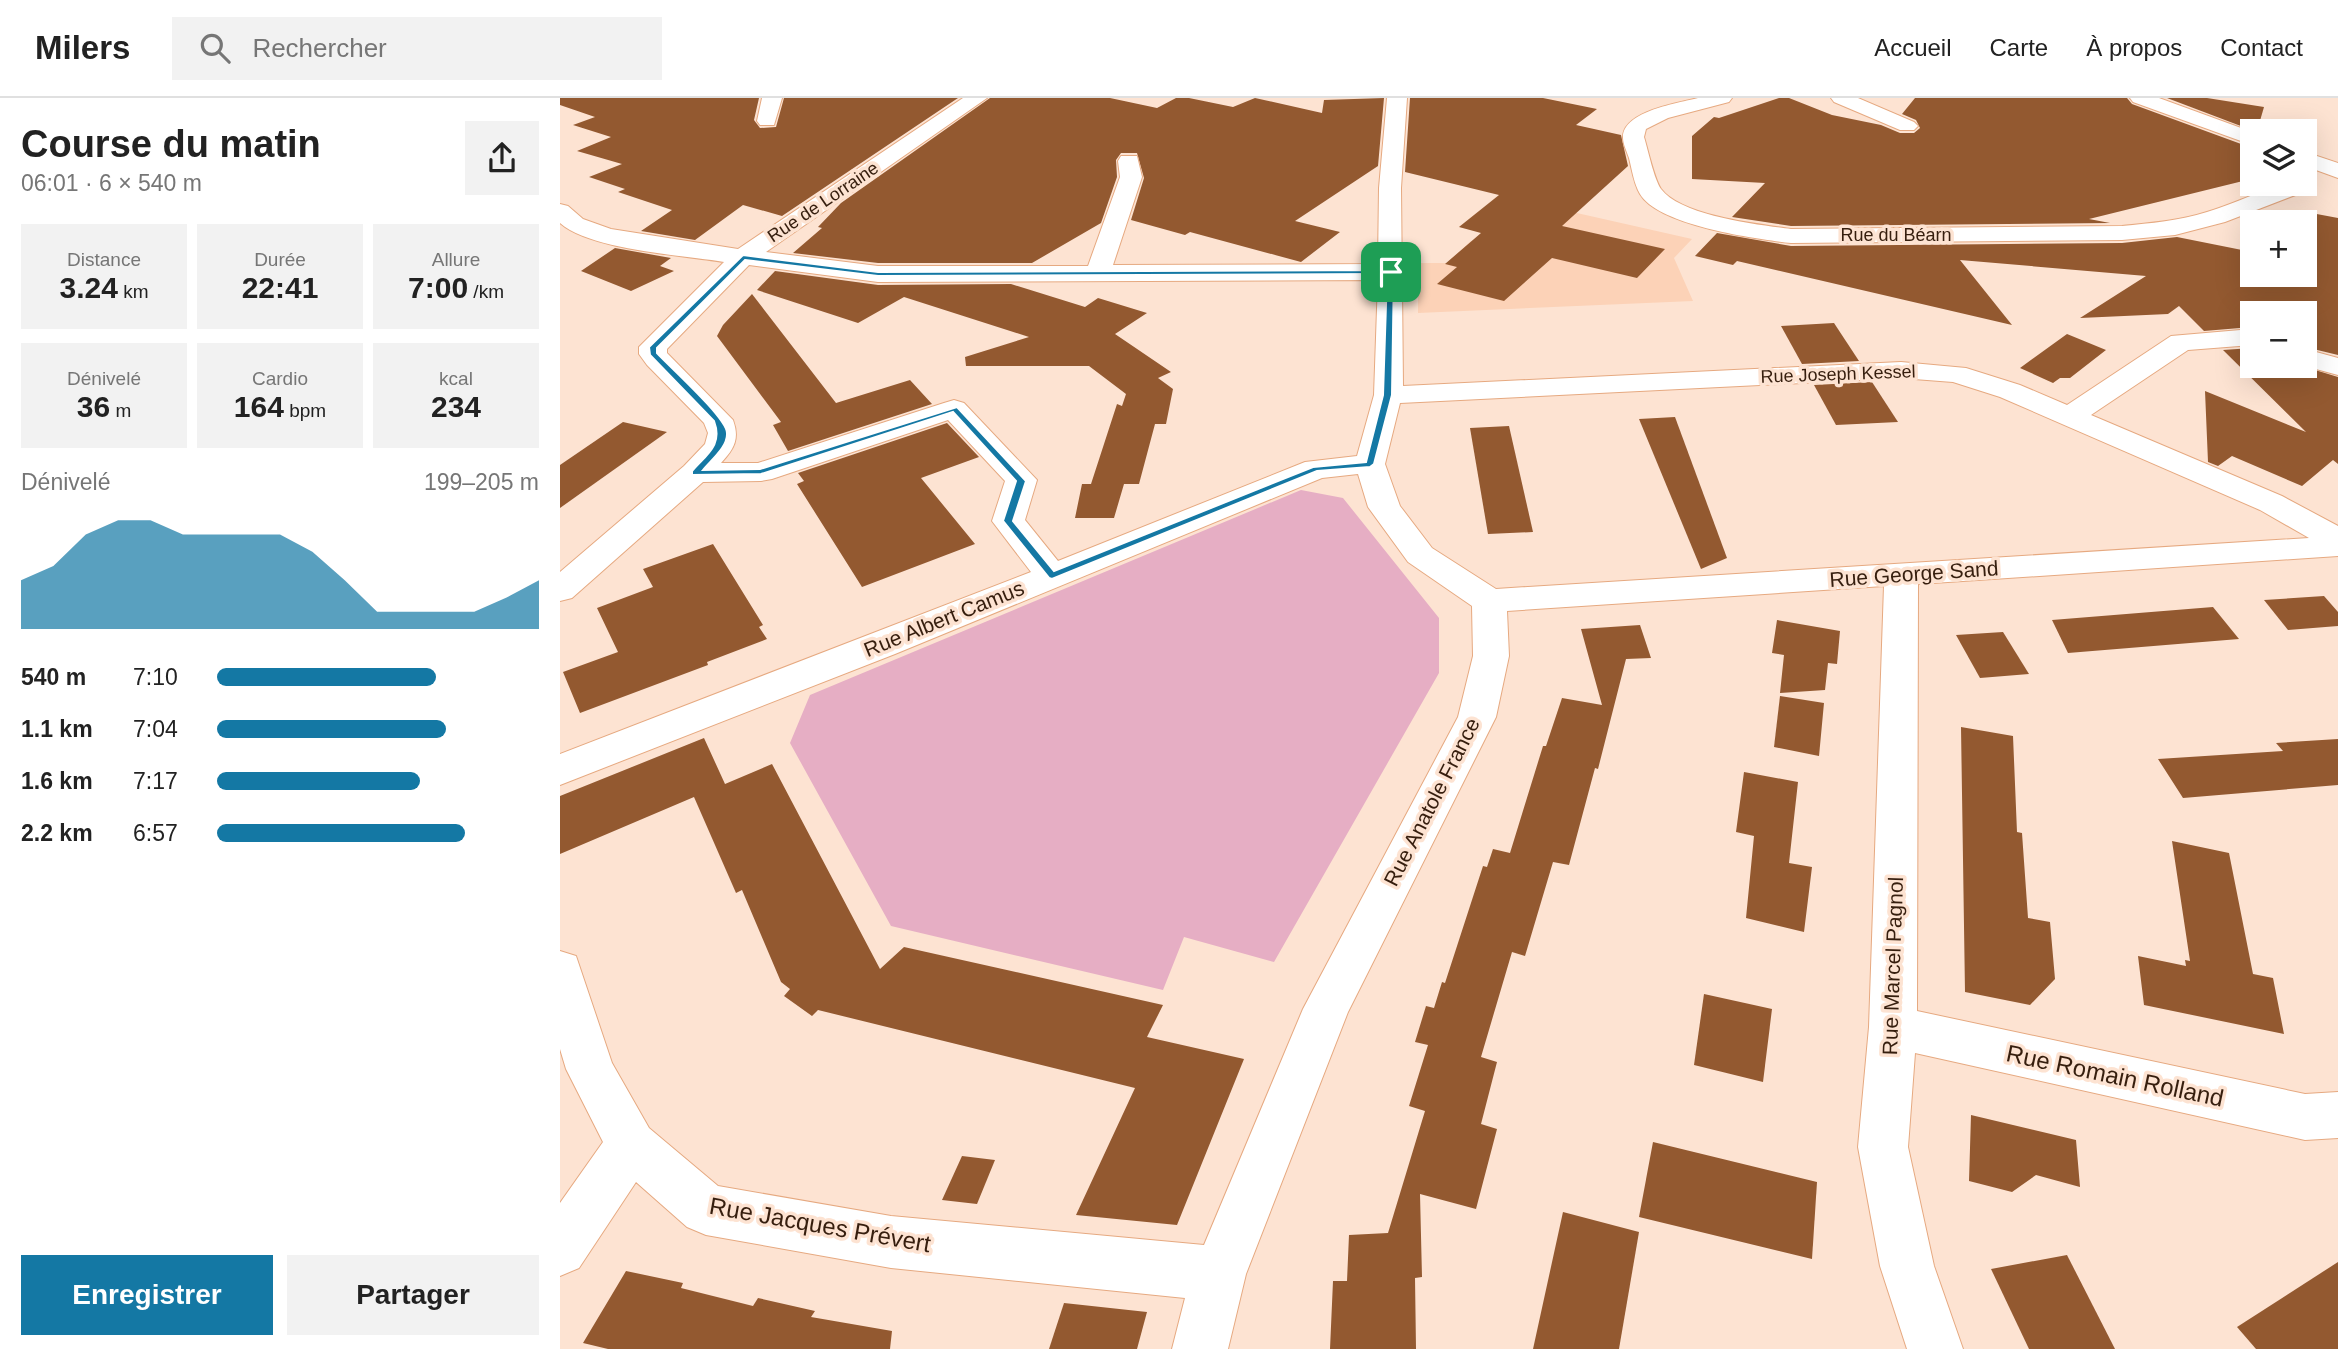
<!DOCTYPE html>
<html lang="fr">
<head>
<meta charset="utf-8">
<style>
	:root { --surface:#fff; --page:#f2f2f2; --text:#222; --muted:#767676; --line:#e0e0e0; --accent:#1478a4 }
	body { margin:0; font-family:Helvetica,sans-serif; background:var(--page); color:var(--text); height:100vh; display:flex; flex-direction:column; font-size:26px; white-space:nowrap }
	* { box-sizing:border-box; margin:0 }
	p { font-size:23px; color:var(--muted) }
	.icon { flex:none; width:38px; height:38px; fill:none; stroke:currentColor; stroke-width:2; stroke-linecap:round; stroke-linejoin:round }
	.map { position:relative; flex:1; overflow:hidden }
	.panel { display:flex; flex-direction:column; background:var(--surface); width:560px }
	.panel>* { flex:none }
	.tools { position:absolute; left:1680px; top:21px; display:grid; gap:14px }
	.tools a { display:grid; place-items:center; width:77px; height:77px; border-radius:0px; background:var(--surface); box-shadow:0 7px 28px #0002; font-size:35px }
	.pin { position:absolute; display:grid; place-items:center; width:60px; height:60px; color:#fff; margin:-30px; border-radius:14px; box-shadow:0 4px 10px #0006 }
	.round { display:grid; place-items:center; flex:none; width:74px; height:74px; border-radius:0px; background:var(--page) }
	.overview { display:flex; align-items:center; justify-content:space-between; height:119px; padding:0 21px }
	h1 { font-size:38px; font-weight:600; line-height:52px }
	.stats { display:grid; grid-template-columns:repeat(3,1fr); gap:10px; height:119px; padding:7px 21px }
	.stats div { display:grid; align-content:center; border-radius:0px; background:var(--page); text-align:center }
	.stats b { font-size:30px; font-weight:600 }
	.stats small { font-size:19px; font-weight:400 }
	.stats p { font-size:19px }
	.chart { height:196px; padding:14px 21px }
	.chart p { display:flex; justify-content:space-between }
	.chart svg { width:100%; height:126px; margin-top:7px; fill:var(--accent); opacity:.7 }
	.primary-button { display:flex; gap:14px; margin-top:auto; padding:14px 21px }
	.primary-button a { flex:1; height:80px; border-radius:0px; background:var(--accent); color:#fff; font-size:28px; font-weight:600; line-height:80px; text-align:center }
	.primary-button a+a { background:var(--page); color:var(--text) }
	ul { padding:0 21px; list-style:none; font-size:23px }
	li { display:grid; grid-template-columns:112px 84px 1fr; align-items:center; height:52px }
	li i { height:18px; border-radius:9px; background:var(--accent) }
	header { display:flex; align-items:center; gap:42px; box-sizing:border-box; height:98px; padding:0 35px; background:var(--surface); border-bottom:2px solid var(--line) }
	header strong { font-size:33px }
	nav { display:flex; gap:38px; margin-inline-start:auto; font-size:24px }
	.search { width:490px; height:63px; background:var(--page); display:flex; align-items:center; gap:18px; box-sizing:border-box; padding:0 24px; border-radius:0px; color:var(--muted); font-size:26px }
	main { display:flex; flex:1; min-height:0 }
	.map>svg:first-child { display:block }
	.built { fill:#fcd2b7 }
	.green { fill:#e6aec4 }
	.building { fill:#935930 }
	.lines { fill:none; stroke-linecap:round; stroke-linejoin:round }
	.minor-casing { stroke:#e6a980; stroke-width:2 }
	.minor { fill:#fff; fill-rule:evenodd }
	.route { fill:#1478a4; stroke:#fff; stroke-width:2; fill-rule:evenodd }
	.labels { text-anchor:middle; stroke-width:7; stroke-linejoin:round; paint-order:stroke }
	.far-street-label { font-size:18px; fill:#361e0e; stroke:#fde3d2 }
	.street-label { font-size:21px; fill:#361e0e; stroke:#fde3d2 }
	.near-street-label { font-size:24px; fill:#361e0e; stroke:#fde3d2 }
</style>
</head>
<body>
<header>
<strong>Milers</strong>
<div class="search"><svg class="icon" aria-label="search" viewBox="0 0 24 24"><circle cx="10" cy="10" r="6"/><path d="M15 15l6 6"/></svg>Rechercher</div>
<nav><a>Accueil</a><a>Carte</a><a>À propos</a><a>Contact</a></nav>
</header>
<main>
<section class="panel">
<div class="overview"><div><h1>Course du matin</h1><p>06:01 · 6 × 540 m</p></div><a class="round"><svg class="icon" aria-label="share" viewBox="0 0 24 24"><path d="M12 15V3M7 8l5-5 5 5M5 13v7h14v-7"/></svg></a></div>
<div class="stats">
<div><p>Distance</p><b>3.24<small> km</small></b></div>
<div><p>Durée</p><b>22:41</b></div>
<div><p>Allure</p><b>7:00<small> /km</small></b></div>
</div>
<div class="stats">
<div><p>Dénivelé</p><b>36<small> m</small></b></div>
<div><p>Cardio</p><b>164<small> bpm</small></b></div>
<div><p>kcal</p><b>234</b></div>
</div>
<div class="chart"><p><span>Dénivelé</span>199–205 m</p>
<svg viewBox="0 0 160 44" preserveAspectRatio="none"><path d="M0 44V27L10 22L20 11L30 6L40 6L50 11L60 11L70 11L80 11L90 17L100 27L110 38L120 38L130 38L140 38L150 33L160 27V44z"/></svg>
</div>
<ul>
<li><b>540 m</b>7:10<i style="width:68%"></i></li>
<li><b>1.1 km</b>7:04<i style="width:71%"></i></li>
<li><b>1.6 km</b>7:17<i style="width:63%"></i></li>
<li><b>2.2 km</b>6:57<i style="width:77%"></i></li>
</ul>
<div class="primary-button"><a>Enregistrer</a><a>Partager</a></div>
</section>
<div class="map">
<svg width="1778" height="1251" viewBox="0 0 1778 1251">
	<rect width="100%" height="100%" fill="#fde3d2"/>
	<polygon class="built" points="977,106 1132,141 1114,160 1133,203 858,215 858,165 887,165 911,143 936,150 936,138 899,129 918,114 956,123"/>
	<polygon class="green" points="741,392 783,400 879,520 879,575 714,864 624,839 603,892 331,828 230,645 250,597"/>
	<g class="building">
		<polygon points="0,0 199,0 194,22 200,30 216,29 224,0 398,0 222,118 183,107 135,142 81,133 112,112 58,94 65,91 29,79 62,66 17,53 51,39 13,27 35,19 0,7"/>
		<polygon points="430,0 550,0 597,10 616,0 629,0 673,9 695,0 762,15 764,2 824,0 818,68 735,123 780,134 741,164 630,134 625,137 571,122 584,80 577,55 561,55 556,62 557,79 541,125 472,165 318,165 233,155 262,130 258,129 281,105"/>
		<polygon points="850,0 983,0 1037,11 1016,27 1061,37 1068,68 1002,128 1105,151 1077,180 992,160 944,203 877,186 897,169 885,166 921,135 899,129 939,97 845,74"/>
		<polygon points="1219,0 1229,0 1272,17 1321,27 1340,35 1354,35 1360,30 1356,22 1342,16 1355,0 1567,0 1572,6 1692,50 1683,83 1529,121 1550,125 1231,128 1172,119 1205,85 1132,81 1132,38 1154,19 1159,20"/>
		<polygon points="1607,0 1647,0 1704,9 1697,33 1694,33"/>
		<polygon points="1746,114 1778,120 1778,257 1745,249 1745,215 1692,215 1692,229 1644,233 1619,208 1608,216 1520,220 1586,178 1400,162 1452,227 1177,163 1173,167 1135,158 1157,135 1231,148 1562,145 1617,139 1692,154 1692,177 1745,177 1745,124 1725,124 1727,116"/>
		<polygon points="55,150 111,160 100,168 114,173 71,193 21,173"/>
		<polygon points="215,173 318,187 451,186 525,209 538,200 587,215 555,236 611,274 598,280 613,291 606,326 595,326 579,386 564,386 554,420 515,420 522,386 531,386 557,306 562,308 566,296 529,268 406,268 405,259 469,239 344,199 298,225 197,192"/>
		<polygon points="192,196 276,305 350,282 372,306 228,353 213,327 221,324 157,238 163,227"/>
		<polygon points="1274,225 1299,263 1242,266 1221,228"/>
		<polygon points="1507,236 1546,252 1510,280 1500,280 1493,285 1460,270"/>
		<polygon points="1692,250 1692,268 1742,268 1778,279 1778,366 1773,362 1742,388 1672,358 1658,368 1648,364 1645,293 1746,334 1663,252"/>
		<polygon points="1312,284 1338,324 1276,327 1254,287"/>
		<polygon points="1115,319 1167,460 1141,471 1079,321"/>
		<polygon points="63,324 107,334 0,410 0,367"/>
		<polygon points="387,325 419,359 361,380 415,446 302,489 237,386 244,383 238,375"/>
		<polygon points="949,328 973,434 928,436 910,330"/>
		<polygon points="153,446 203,527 199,529 207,541 147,564 148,567 20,615 3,574 58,554 37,510 93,489 83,471"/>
		<polygon points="1764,498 1778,514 1778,528 1728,532 1704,502"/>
		<polygon points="1653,509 1679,541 1508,555 1492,522"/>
		<polygon points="1217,522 1280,533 1277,566 1268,565 1265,592 1220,595 1224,557 1212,555"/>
		<polygon points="1080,527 1091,560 1066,561 1038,671 1035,670 1009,767 993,764 965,858 952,854 921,959 937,964 921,1026 937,1031 916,1111 860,1096 862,1179 855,1180 856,1251 770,1251 773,1183 787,1183 789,1137 828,1135 865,1013 849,1008 868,947 855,944 866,908 874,910 882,884 885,885 923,768 927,769 933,751 950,755 983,648 986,648 1002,600 1042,607 1021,531"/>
		<polygon points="1443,534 1469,576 1420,580 1396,537"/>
		<polygon points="1220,598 1264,605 1259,658 1214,649"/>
		<polygon points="1401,629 1453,638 1457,734 1462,735 1468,820 1490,824 1495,881 1470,907 1405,894"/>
		<polygon points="144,640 165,686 212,666 320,871 344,849 603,907 587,939 684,961 617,1127 516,1117 575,990 258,912 252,918 224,898 230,891 221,884 182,792 176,795 134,699 0,756 0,698"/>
		<polygon points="1778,641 1778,687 1623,700 1598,661 1723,653 1716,645"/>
		<polygon points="1184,674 1238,684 1229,765 1252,769 1244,834 1186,820 1194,738 1176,734"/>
		<polygon points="1612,743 1669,755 1693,876 1713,880 1724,936 1584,907 1578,858 1626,868 1625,862 1630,863"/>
		<polygon points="1144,896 1212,911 1203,984 1134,967"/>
		<polygon points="1411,1017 1516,1042 1520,1089 1476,1077 1452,1094 1409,1083"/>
		<polygon points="1093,1044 1257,1084 1252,1161 1079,1119"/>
		<polygon points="402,1058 435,1062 417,1106 382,1102"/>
		<polygon points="1003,1114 1079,1134 1059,1251 973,1251"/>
		<polygon points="1507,1157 1555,1251 1469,1251 1431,1171"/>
		<polygon points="1778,1164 1778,1251 1696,1251 1677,1229"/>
		<polygon points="66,1173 123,1185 121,1190 193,1208 198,1200 255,1213 251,1219 332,1233 330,1251 48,1251 23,1245"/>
		<polygon points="504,1205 587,1214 577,1251 489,1251"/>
	</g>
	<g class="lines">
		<g class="minor-casing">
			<g id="minor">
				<polygon points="202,0 222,0 214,27 200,27 197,23"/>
				<path d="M403 0H427L206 154 318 168H528L560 79 558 63 561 58H577L582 79 553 167 818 166 819 90 827 0H847L841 90 843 288 1341 264 1406 270 1460 287 1507 307 1611 238 1692 231V247L1628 252 1531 317 1722 398 1778 428V458L1358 486 1357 913 1745 996 1778 994V1040L1745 1042 1355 955 1348 1049 1374 1168 1403 1251H1347L1320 1168 1298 1049 1309 929 1324 488 947 513 949 558 936 619 788 914 686 1176 668 1251H612L625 1200 331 1170 146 1137 127 1129 76 1084 19 1170 0 1178V1105L43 1044 6 971 0 951V853L16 858 52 965 89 1030 158 1088 331 1118 644 1147 743 911 898 619 913 558 912 508 848 464 808 409 798 376 762 380 335 556 0 687V656L471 474 432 423 445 383 388 322 212 381 201 383 143 384 12 500 0 503V474L124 368 145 346 148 335 144 325 87 267 79 256V249L164 164C123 157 30 152 0 125V106L8 108 23 121 51 131 178 151ZM189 167 318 184 818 182 814 297 797 358 745 364 498 463 465 422 477 382 404 305 394 302 384 305 198 365H161C174 351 180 341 173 322L107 255V251ZM1341 280 1393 284 1440 299 1700 412 1749 440 936 491 872 450 840 408 825 366 840 305Z"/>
				<path d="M1138 0H1172L1169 4 1108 20 1086 31 1084 39C1088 52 1094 81 1101 91 1121 118 1200 127 1231 131L1562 128C1591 125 1619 123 1647 114 1682 104 1708 86 1745 86V80L1751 81 1754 86 1751 91 1665 124 1615 137 1562 142 1231 145C1197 141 1099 128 1080 96 1074 86 1072 72 1069 60 1067 54 1063 46 1063 40 1062 13 1119 5 1138 0Z"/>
				<polygon points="1271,0 1298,0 1354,24 1358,28 1354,32 1340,32 1274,4"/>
				<polygon points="1570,0 1599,0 1692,34 1692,47 1573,4"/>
				<polygon points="1745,54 1778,65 1778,80 1745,68"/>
				<polygon points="1745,251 1778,260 1778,277 1745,268"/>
			</g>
		</g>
		<use href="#minor" class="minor"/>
	</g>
	<path class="route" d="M183 157 318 174 834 172 832 297 814 366 810 369 757 373 492 481 489 480 443 423 456 383 393 314 201 376 132 377V373C147 356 163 347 154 323L90 257 89 249ZM185 162 318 178 827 176 823 297 806 364 753 369 494 473 453 423 466 383 397 309 200 371 143 372C151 362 168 349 167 335 167 320 110 269 97 255V250Z"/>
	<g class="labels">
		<g class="far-street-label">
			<text transform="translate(263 104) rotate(-34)" y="6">Rue de Lorraine</text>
			<text x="1336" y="143">Rue du Béarn</text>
			<text transform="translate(1278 276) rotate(-2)" y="6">Rue Joseph Kessel</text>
		</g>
		<g class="street-label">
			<text transform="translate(1354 476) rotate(-4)" y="7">Rue George Sand</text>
			<text transform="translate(384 521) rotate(-22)" y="7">Rue Albert Camus</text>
			<text transform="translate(872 704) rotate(-63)" y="7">Rue Anatole France</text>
			<text transform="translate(1333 868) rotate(-88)" y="7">Rue Marcel Pagnol</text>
		</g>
		<g class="near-street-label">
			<text transform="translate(1555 978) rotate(12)" y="8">Rue Romain Rolland</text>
			<text transform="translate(260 1127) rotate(10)" y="8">Rue Jacques Prévert</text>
		</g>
	</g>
</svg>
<div class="tools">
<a><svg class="icon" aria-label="layers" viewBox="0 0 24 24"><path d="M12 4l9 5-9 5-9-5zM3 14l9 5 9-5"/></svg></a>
<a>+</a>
<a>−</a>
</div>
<div class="pin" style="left:831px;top:174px;background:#1e9e55"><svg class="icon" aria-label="arrive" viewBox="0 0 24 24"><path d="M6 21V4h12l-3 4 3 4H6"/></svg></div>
</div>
</main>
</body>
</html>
